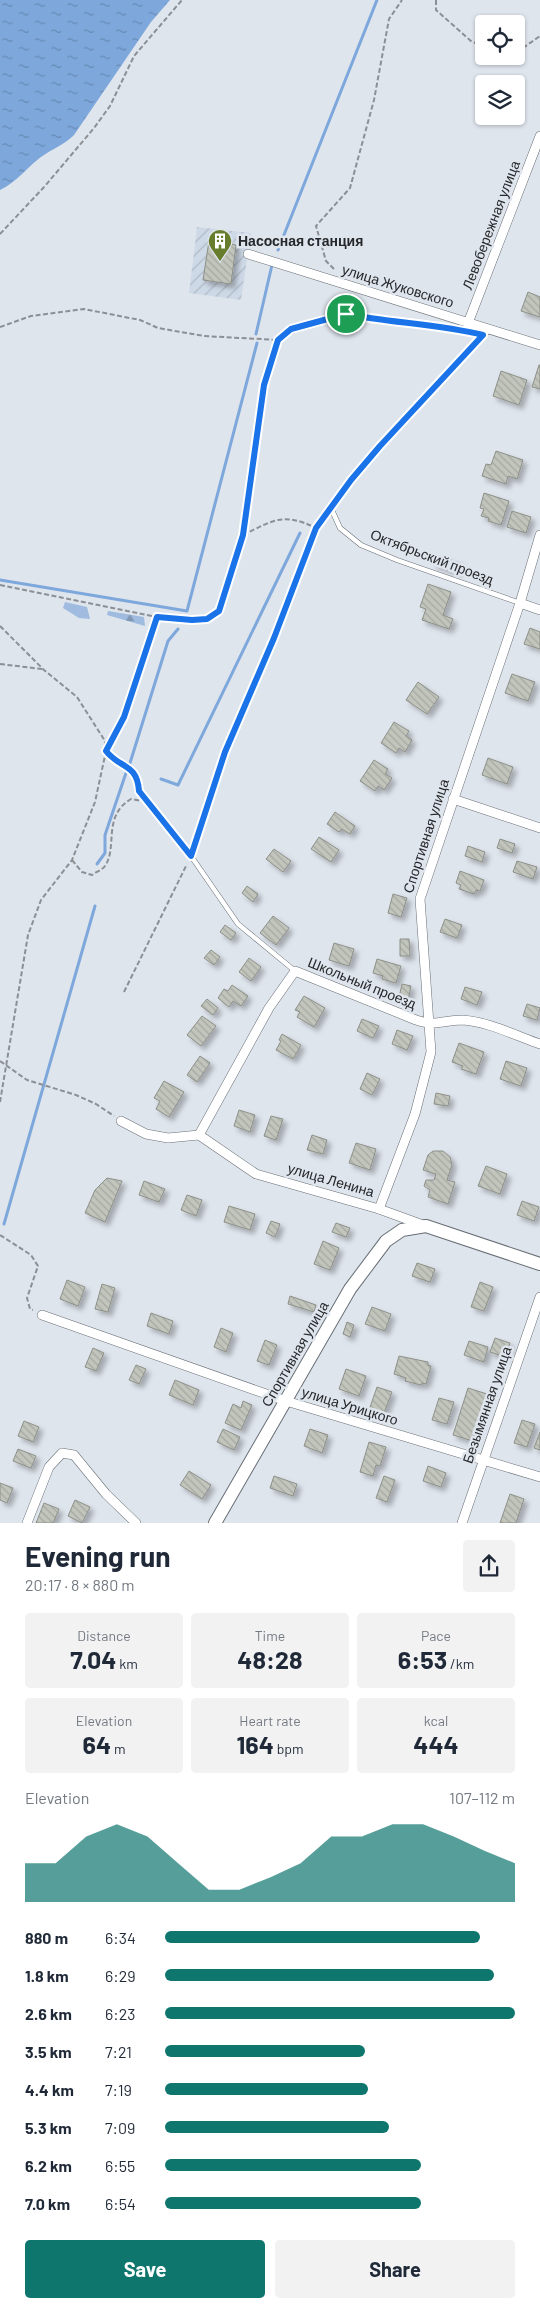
<!DOCTYPE html>
<html lang="en">
<head>
<meta charset="utf-8">
<style>
	:root { --surface:#fff; --page:#f2f2f3; --text:#1f2937; --muted:#747a83; --accent:#0f766e }
	body { margin:0; font-family:Barlow,sans-serif; background:var(--page); color:var(--text); height:100vh; display:flex; flex-direction:column; font-size:19px; white-space:nowrap }
	* { box-sizing:border-box; margin:0 }
	p { font-size:16px; color:var(--muted) }
	.icon { flex:none; width:28px; height:28px; fill:none; stroke:currentColor; stroke-width:2; stroke-linecap:round; stroke-linejoin:round }
	.map { position:relative; height:1523px; overflow:hidden }
	.details { display:flex; flex-direction:column; background:var(--surface); flex:1 }
	.details>* { flex:none }
	.controls { position:absolute; left:475px; top:15px; display:grid; gap:10px }
	.controls a { display:grid; place-items:center; width:50px; height:50px; border-radius:5px; background:var(--surface); box-shadow:0 1px 4px #0004; font-size:25px }
	.pin { position:absolute; display:grid; place-items:center; width:42px; height:42px; color:#fff; margin:-21px; border:2px solid #fff; border-radius:50%; box-shadow:0 1px 5px #0007 }
	.round { display:grid; place-items:center; flex:none; width:52px; height:52px; border-radius:5px; background:var(--page) }
	.headline { display:flex; align-items:center; justify-content:space-between; height:85px; padding:0 25px }
	h1 { font-size:28px; font-weight:700; line-height:38px }
	.metrics { display:grid; grid-template-columns:repeat(3,1fr); gap:8px; height:85px; padding:5px 25px }
	.metrics div { display:grid; align-content:center; border-radius:5px; background:var(--page); text-align:center }
	.metrics b { font-size:25px; font-weight:700 }
	.metrics small { font-size:14px; font-weight:400 }
	.metrics p { font-size:14px }
	.chart { height:140px; padding:10px 25px }
	.chart p { display:flex; justify-content:space-between }
	.chart svg { width:100%; height:90px; margin-top:5px; fill:var(--accent); opacity:.7 }
	.button { display:flex; gap:10px; margin-top:auto; padding:10px 25px }
	.button a { flex:1; height:58px; border-radius:5px; background:var(--accent); color:#fff; font-size:20px; font-weight:700; line-height:58px; text-align:center }
	.button a+a { background:var(--page); color:var(--text) }
	ul { padding:0 25px; list-style:none; font-size:16px }
	li { display:grid; grid-template-columns:80px 60px 1fr; align-items:center; height:38px }
	li i { height:12px; border-radius:6px; background:var(--accent) }
	.map>svg:first-child { display:block }
	.industrial { fill:url(#industrial-furrows) }
	.green { fill:#9fbbdf }
	.forest { fill:url(#forest-firs) }
	.water { fill:url(#water-ripples) }
	.lines { fill:none; stroke-linecap:round; stroke-linejoin:round }
	.stream { stroke:#7ea8dc; stroke-width:3 }
	.building { fill:url(#building-back-hatch); stroke:#8d9088; filter:url(#shadow) }
	.lane-casing { stroke:#696f76; stroke-width:5.5 }
	.street-casing { stroke:#696f76; stroke-width:10 }
	.secondary-casing { stroke:#696f76; stroke-width:14 }
	.path { stroke:#8c9095; stroke-width:2; stroke-dasharray:5 2.5; stroke-linecap:butt }
	.lane { stroke:#fff; stroke-width:4.5 }
	.street { stroke:#fff; stroke-width:9 }
	.secondary { stroke:#fff; stroke-width:12 }
	.route-casing { stroke:#fff; stroke-width:10 }
	.route { stroke:#1a73e8; stroke-width:6 }
	.labels { text-anchor:middle; stroke-width:5; stroke-linejoin:round; paint-order:stroke }
	.street-label { font-size:14px; fill:#25272a; stroke:#dfe5ed }
	.poi-label { font-size:14px; font-weight:bold; fill:#25272a; stroke:#dfe5ed; text-anchor:start }
</style>
</head>
<body>
<div class="map">
<svg width="540" height="1523" viewBox="0 0 540 1523">
	<defs>
		<pattern id="industrial-furrows" width="10" height="10" patternUnits="userSpaceOnUse" patternTransform="scale(1.25)"><rect width="10" height="10" fill="#ced9e7"/><path d="M-1 1l2-2M0 10L10 0M9 11l2-2" fill="none" stroke="#b1bac6"/></pattern>
		<pattern id="forest-firs" width="22" height="20" patternUnits="userSpaceOnUse" patternTransform="scale(1.25)"><rect width="22" height="20" fill="#9fbbdf"/><path d="M5 1l3.5 6h-7zM16 11l3.5 6h-7z" fill="#8198b5"/></pattern>
		<pattern id="water-ripples" width="26" height="14" patternUnits="userSpaceOnUse" patternTransform="scale(1.25)"><rect width="26" height="14" fill="#7ea8dc"/><path d="M2 4q2-2 4 0t4 0M15 11q2-2 4 0t4 0" fill="none" stroke="#6789b3"/></pattern>
		<pattern id="building-back-hatch" width="6" height="6" patternUnits="userSpaceOnUse" patternTransform="scale(1.25)"><rect width="6" height="6" fill="#c1c5bc"/><path d="M-1 5l2 2M0 0l6 6M5-1l2 2" fill="none" stroke="#a6a9a2"/></pattern>
		<filter id="shadow"><feDropShadow dx="4" dy="4" stdDeviation="2.5" flood-color="#0004"/></filter>
	</defs>
	<rect width="100%" height="100%" fill="#dfe5ed"/>
	<polygon class="industrial" points="197,227 251,233 241,300 189,293"/>
	<polygon class="green" points="65,602 87,607 90,619 79,618 63,608"/>
	<polygon class="forest" points="108,611 144,617 145,626 107,615"/>
	<path class="water" d="M0 0H170L151 22 74 135C64 145 52 149 41 157 26 168 17 182 0 190Z"/>
	<g class="lines">
		<g class="stream">
			<polyline points="278,250 377,0"/>
			<polyline points="256,334 272,265"/>
			<polyline points="0,580 187,611 257,343"/>
			<polyline points="130,763 168,641 178,629"/>
			<polyline points="161,779 178,785 300,533"/>
			<polyline points="97,864 105,853 105,835 127,770"/>
			<polyline points="4,1224 95,906"/>
		</g>
	</g>
	<g class="building">
		<polygon points="209,241 236,245 231,284 203,280"/>
		<polygon points="528,292 540,297 540,317 521,311"/>
		<polygon points="539,365 540,365 540,389 532,387"/>
		<polygon points="501,371 527,380 519,405 493,396"/>
		<polygon points="496,451 523,460 517,479 508,476 506,484 482,476 486,464 491,465"/>
		<polygon points="484,493 509,501 501,525 488,521 489,518 481,516 484,509 480,508"/>
		<polygon points="512,511 531,517 526,533 507,527"/>
		<polygon points="436,555 460,563 457,572 433,564"/>
		<polygon points="428,584 451,592 443,615 453,619 449,629 422,620 426,609 420,607"/>
		<polygon points="530,628 540,632 540,649 524,644"/>
		<polygon points="512,674 535,682 528,701 505,693"/>
		<polygon points="418,682 439,697 427,714 406,700"/>
		<polygon points="394,722 409,731 406,736 412,740 405,752 399,748 396,753 381,743"/>
		<polygon points="488,758 513,767 507,784 482,775"/>
		<polygon points="374,760 388,769 385,774 392,778 384,790 378,786 375,791 360,781"/>
		<polygon points="335,812 355,826 350,834 342,829 339,832 327,824"/>
		<polygon points="319,837 339,850 331,862 311,849"/>
		<polygon points="500,839 515,844 512,853 497,848"/>
		<polygon points="468,846 485,852 482,862 465,856"/>
		<polygon points="274,849 291,861 283,872 266,859"/>
		<polygon points="517,861 537,867 533,879 513,872"/>
		<polygon points="460,871 484,880 480,891 476,890 474,894 459,889 461,885 456,883"/>
		<polygon points="247,886 258,894 253,902 242,893"/>
		<polygon points="393,894 407,898 401,917 388,913"/>
		<polygon points="273,916 289,928 276,945 260,933"/>
		<polygon points="445,919 462,925 457,938 440,932"/>
		<polygon points="225,925 236,933 231,940 220,932"/>
		<polygon points="400,939 409,939 410,956 400,956"/>
		<polygon points="334,943 354,949 349,966 329,960"/>
		<polygon points="211,950 220,957 214,965 204,958"/>
		<polygon points="249,958 261,967 251,981 239,972"/>
		<polygon points="377,959 401,966 396,983 382,979 383,976 373,973"/>
		<polygon points="402,984 411,986 408,1000 399,997"/>
		<polygon points="232,985 248,996 241,1006 233,1001 229,1007 218,998 224,989 228,991"/>
		<polygon points="465,987 482,992 477,1005 461,999"/>
		<polygon points="304,996 325,1008 314,1027 297,1017 300,1012 295,1010"/>
		<polygon points="207,999 218,1008 213,1015 201,1006"/>
		<polygon points="527,1004 540,1008 537,1020 523,1016"/>
		<polygon points="202,1016 216,1026 201,1046 187,1035"/>
		<polygon points="362,1019 379,1026 373,1038 357,1031"/>
		<polygon points="397,1030 413,1036 407,1050 392,1044"/>
		<polygon points="282,1034 301,1045 293,1059 276,1050 281,1041 279,1040"/>
		<polygon points="459,1043 484,1052 476,1074 461,1069 463,1066 452,1062"/>
		<polygon points="200,1056 210,1063 197,1082 187,1075"/>
		<polygon points="506,1061 527,1068 521,1086 500,1079"/>
		<polygon points="367,1073 380,1079 372,1095 360,1089"/>
		<polygon points="164,1081 184,1092 169,1117 156,1109 160,1101 154,1098"/>
		<polygon points="436,1093 450,1096 448,1106 434,1104"/>
		<polygon points="239,1110 255,1115 250,1132 234,1126"/>
		<polygon points="271,1116 283,1119 276,1140 264,1136"/>
		<polygon points="312,1135 327,1140 323,1154 307,1150"/>
		<polygon points="356,1143 376,1149 370,1170 349,1163"/>
		<polygon points="433,1151 443,1151 450,1157 452,1165 447,1180 455,1182 448,1204 428,1197 430,1190 424,1186 426,1180 434,1180 436,1174 423,1170 428,1155"/>
		<polygon points="486,1166 507,1174 500,1194 478,1186"/>
		<polygon points="107,1178 122,1181 105,1222 85,1213 95,1190"/>
		<polygon points="144,1181 165,1189 159,1202 139,1195"/>
		<polygon points="187,1195 202,1200 196,1216 181,1210"/>
		<polygon points="522,1201 539,1207 534,1221 517,1215"/>
		<polygon points="229,1206 255,1214 250,1230 224,1222"/>
		<polygon points="271,1221 280,1224 275,1237 266,1233"/>
		<polygon points="336,1223 350,1228 346,1237 332,1232"/>
		<polygon points="323,1241 339,1248 330,1270 314,1264"/>
		<polygon points="417,1263 435,1269 430,1282 412,1276"/>
		<polygon points="67,1280 85,1287 78,1306 60,1299"/>
		<polygon points="480,1282 493,1287 484,1311 471,1307"/>
		<polygon points="102,1284 115,1288 108,1312 95,1309"/>
		<polygon points="290,1296 316,1305 314,1312 288,1304"/>
		<polygon points="372,1307 391,1314 385,1331 365,1324"/>
		<polygon points="151,1313 173,1321 169,1334 147,1326"/>
		<polygon points="347,1322 354,1325 350,1337 343,1334"/>
		<polygon points="221,1328 233,1333 226,1352 214,1347"/>
		<polygon points="495,1338 510,1343 505,1357 490,1352"/>
		<polygon points="265,1340 277,1345 269,1365 257,1361"/>
		<polygon points="469,1341 488,1347 484,1362 464,1355"/>
		<polygon points="93,1348 104,1353 96,1371 85,1367"/>
		<polygon points="399,1356 428,1362 428,1365 431,1366 426,1384 422,1383 421,1385 405,1381 406,1378 394,1374"/>
		<polygon points="136,1365 146,1369 139,1384 129,1380"/>
		<polygon points="346,1369 366,1376 359,1396 339,1389"/>
		<polygon points="175,1380 199,1390 193,1405 169,1395"/>
		<polygon points="377,1387 392,1392 382,1418 368,1413"/>
		<polygon points="468,1388 487,1394 473,1441 453,1435"/>
		<polygon points="439,1398 454,1402 447,1424 432,1420"/>
		<polygon points="243,1401 252,1405 241,1430 225,1423 233,1404 241,1408"/>
		<polygon points="522,1420 535,1424 527,1447 514,1443"/>
		<polygon points="24,1421 39,1427 33,1442 18,1436"/>
		<polygon points="223,1429 240,1437 234,1450 217,1442"/>
		<polygon points="310,1429 328,1435 322,1453 304,1446"/>
		<polygon points="540,1432 540,1450 534,1448"/>
		<polygon points="369,1442 386,1447 380,1466 376,1465 373,1476 360,1472"/>
		<polygon points="18,1449 36,1456 31,1468 13,1461"/>
		<polygon points="428,1466 446,1473 441,1487 423,1481"/>
		<polygon points="189,1471 211,1485 202,1499 180,1485"/>
		<polygon points="274,1476 297,1484 293,1496 270,1488"/>
		<polygon points="384,1476 395,1480 387,1502 376,1498"/>
		<polygon points="0,1483 13,1488 7,1503 0,1500"/>
		<polygon points="510,1494 524,1499 516,1523 500,1523"/>
		<polygon points="75,1500 90,1507 82,1523 68,1516"/>
		<polygon points="44,1503 59,1509 53,1523 36,1523"/>
	</g>
	<g class="lines">
		<g class="lane-casing">
			<g id="lane">
				<polyline points="489,330 412,409 351,480 331,508 340,528 361,545 397,560 520,603"/>
				<polyline points="191,856 238,924 295,971"/>
			</g>
		</g>
		<g class="street-casing">
			<g id="street">
				<polyline points="248,254 540,345"/>
				<polyline points="468,323 540,136"/>
				<polyline points="520,603 540,610"/>
				<polyline points="453,799 540,828"/>
				<polyline points="121,1121 146,1134 168,1138 199,1135 256,1174 379,1209 423,1225"/>
				<path d="M199 1135 269 1008 295 971 416 1020C437 1027 442 1020 462 1020 486 1021 517 1036 540 1044"/>
				<polyline points="379,1209 415,1114 431,1052 420,899 520,603 540,535"/>
				<polyline points="42,1315 286,1401 540,1477"/>
				<polyline points="27,1523 49,1467 62,1453 74,1455 106,1494 136,1523"/>
				<polyline points="462,1523 540,1297"/>
			</g>
		</g>
		<g class="secondary-casing">
			<polyline id="secondary" points="215,1523 350,1289 386,1241 402,1230 426,1226 540,1264"/>
		</g>
		<g class="path">
			<polyline points="436,0 436,10 472,42 484,45"/>
			<polyline points="516,50 520,50 540,36"/>
			<polyline points="0,234 45,186 94,128 110,106 134,56 182,0"/>
			<polyline points="334,269 326,261 316,226 350,188 374,100 389,19 402,0"/>
			<polyline points="0,327 31,316 84,309 140,320 158,328 204,336 278,340"/>
			<path d="M243 535C274 520 283 512 316 528"/>
			<polyline points="0,585 157,617 207,619 219,611 243,535 264,385 278,340 291,329 346,314 409,324 443,326"/>
			<polyline points="0,626 44,670 77,697 105,741 106,751 114,761 129,766 139,780 139,791 187,851"/>
			<polyline points="0,664 42,669"/>
			<polyline points="193,850 225,752 274,638 316,528 326,516"/>
			<path d="M72 860 82 872 92 875C96 872 102 870 105 866 118 847 102 816 131 799L148 802"/>
			<polyline points="124,992 187,864"/>
			<polyline points="0,1061 27,1080 76,1095 96,1104 114,1116"/>
			<polyline points="0,1102 28,935 41,900 72,860 95,802 106,751 124,717 157,617"/>
			<polyline points="0,1235 31,1255 38,1266 27,1298 30,1309 33,1310"/>
		</g>
		<use href="#lane" class="lane"/>
		<use href="#street" class="street"/>
		<use href="#secondary" class="secondary"/>
	</g>
	<g class="lines">
		<g class="route-casing">
			<path id="route" d="M346 314C392 323 438 324 483 335L380 446 351 480 316 528 274 638 225 752 191 856 139 791C137 763 120 769 106 751L124 717 157 617 192 620 207 619 219 611 243 535 264 385 278 340 291 329Z"/>
		</g>
		<use href="#route" class="route"/>
	</g>
	<defs>
		<g id="building-pin" transform="scale(1.25)"><path d="M0 17L-7.5 6A9.5 9.5 0 1 1 7.5 6Z" fill="#677d2e" stroke="#dfe5ed"/><path d="M-4-6H4V6H1V3H-1V6H-4ZM-2.5-4.3h1.7v1.8h-1.7ZM.8-4.3h1.7v1.8H.8ZM-2.5-1h1.7V.8h-1.7ZM.8-1h1.7V.8H.8Z" fill="#fff"/></g>
	</defs>
	<g fill-rule="evenodd">
		<use href="#building-pin" x="220" y="241"/>
	</g>
	<g class="labels">
		<g class="street-label">
			<text transform="translate(491 225) rotate(-69)" y="5">Левобережная улица</text>
			<text transform="translate(398 286) rotate(17)" y="5">улица Жуковского</text>
			<text transform="translate(432 557) rotate(21)" y="5">Октябрьский проезд</text>
			<text transform="translate(426 836) rotate(-72)" y="5">Спортивная улица</text>
			<text transform="translate(362 983) rotate(22)" y="5">Школьный проезд</text>
			<text transform="translate(331 1180) rotate(16)" y="5">улица Ленина</text>
			<text transform="translate(295 1354) rotate(-60)" y="5">Спортивная улица</text>
			<text transform="translate(487 1405) rotate(-71)" y="5">Безымянная улица</text>
			<text transform="translate(350 1406) rotate(17)" y="5">улица Урицкого</text>
		</g>
		<g class="poi-label">
			<text x="238" y="246">Насосная станция</text>
		</g>
	</g>
</svg>
<div class="controls">
<a><svg class="icon" aria-label="locate" viewBox="0 0 24 24"><circle cx="12" cy="12" r="6"/><path d="M12 2v4M12 18v4M2 12h4M18 12h4"/></svg></a>
<a><svg class="icon" aria-label="layers" viewBox="0 0 24 24"><path d="M12 4l9 5-9 5-9-5zM3 14l9 5 9-5"/></svg></a>
</div>
<div class="pin" style="left:346px;top:314px;background:#1e9e55"><svg class="icon" aria-label="arrive" viewBox="0 0 24 24"><path d="M6 21V4h12l-3 4 3 4H6"/></svg></div>
</div>
<section class="details">
<div class="headline"><div><h1>Evening run</h1><p>20:17 · 8 × 880 m</p></div><a class="round"><svg class="icon" aria-label="share" viewBox="0 0 24 24"><path d="M12 15V3M7 8l5-5 5 5M5 13v7h14v-7"/></svg></a></div>
<div class="metrics">
<div><p>Distance</p><b>7.04<small> km</small></b></div>
<div><p>Time</p><b>48:28</b></div>
<div><p>Pace</p><b>6:53<small> /km</small></b></div>
</div>
<div class="metrics">
<div><p>Elevation</p><b>64<small> m</small></b></div>
<div><p>Heart rate</p><b>164<small> bpm</small></b></div>
<div><p>kcal</p><b>444</b></div>
</div>
<div class="chart"><p><span>Elevation</span>107–112 m</p>
<svg viewBox="0 0 160 44" preserveAspectRatio="none"><path d="M0 44V25L10 25L20 12L30 6L40 12L50 25L60 38L70 38L80 32L90 25L100 12L110 12L120 6L130 6L140 12L150 19L160 25V44z"/></svg>
</div>
<ul>
<li><b>880 m</b>6:34<i style="width:90%"></i></li>
<li><b>1.8 km</b>6:29<i style="width:94%"></i></li>
<li><b>2.6 km</b>6:23<i style="width:100%"></i></li>
<li><b>3.5 km</b>7:21<i style="width:57%"></i></li>
<li><b>4.4 km</b>7:19<i style="width:58%"></i></li>
<li><b>5.3 km</b>7:09<i style="width:64%"></i></li>
<li><b>6.2 km</b>6:55<i style="width:73%"></i></li>
<li><b>7.0 km</b>6:54<i style="width:73%"></i></li>
</ul>
<div class="button"><a>Save</a><a>Share</a></div>
</section>
</body>
</html>
